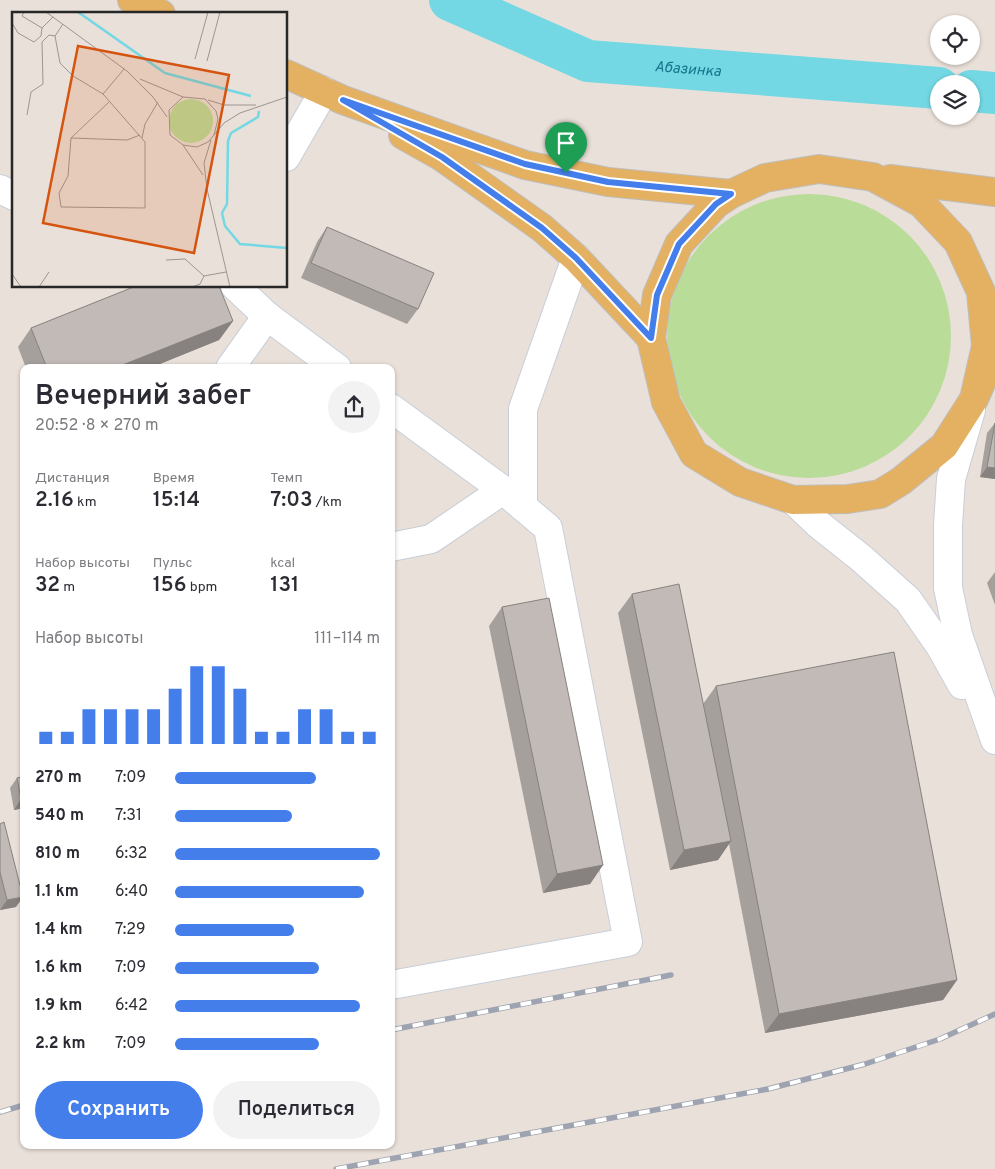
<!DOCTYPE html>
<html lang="ru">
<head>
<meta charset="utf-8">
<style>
	:root { --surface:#fff; --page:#f2f2f3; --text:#2b2b33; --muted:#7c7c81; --accent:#447eeb }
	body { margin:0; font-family:Overpass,sans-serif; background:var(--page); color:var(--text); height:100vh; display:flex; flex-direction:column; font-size:19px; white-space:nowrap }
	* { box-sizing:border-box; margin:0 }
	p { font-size:16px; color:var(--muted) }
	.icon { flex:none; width:28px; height:28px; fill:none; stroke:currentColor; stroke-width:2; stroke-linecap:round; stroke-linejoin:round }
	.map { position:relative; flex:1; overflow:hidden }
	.drawer { position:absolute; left:20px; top:364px; width:375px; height:785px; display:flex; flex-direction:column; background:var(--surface); border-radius:10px; box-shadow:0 1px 4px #0004 }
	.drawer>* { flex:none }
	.tools { position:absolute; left:930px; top:15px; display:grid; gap:10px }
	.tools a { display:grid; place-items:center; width:50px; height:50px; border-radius:50%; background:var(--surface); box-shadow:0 1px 4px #0004; font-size:25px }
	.pin { position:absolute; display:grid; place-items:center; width:42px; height:42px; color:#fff; margin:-51px -21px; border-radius:50% 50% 50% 0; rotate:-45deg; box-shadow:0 0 5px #0007 }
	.pin .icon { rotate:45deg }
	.round { display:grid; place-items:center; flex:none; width:52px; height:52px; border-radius:26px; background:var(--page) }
	.headline { display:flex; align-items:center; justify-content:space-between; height:85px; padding:0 15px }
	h1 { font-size:28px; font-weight:600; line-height:38px }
	.stats { display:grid; grid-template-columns:repeat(3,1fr); gap:8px; height:85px; padding:5px 15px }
	.stats div { display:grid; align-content:center }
	.stats b { font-size:21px; font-weight:600 }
	.stats small { font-size:14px; font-weight:400 }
	.stats p { font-size:14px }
	.chart { height:140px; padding:10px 15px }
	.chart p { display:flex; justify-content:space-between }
	.chart svg { width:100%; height:90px; margin-top:5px; stroke:var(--accent); stroke-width:6 }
	.button { display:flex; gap:10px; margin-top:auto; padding:10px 15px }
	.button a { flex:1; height:58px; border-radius:30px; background:var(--accent); color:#fff; font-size:20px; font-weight:600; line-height:58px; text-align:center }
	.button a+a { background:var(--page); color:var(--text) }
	ul { padding:0 15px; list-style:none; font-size:16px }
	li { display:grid; grid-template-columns:80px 60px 1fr; align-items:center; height:38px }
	li i { height:12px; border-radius:6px; background:var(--accent) }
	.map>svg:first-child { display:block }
	.green { fill:#badc99 }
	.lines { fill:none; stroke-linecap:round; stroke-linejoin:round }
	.river { stroke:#73d8e4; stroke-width:42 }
	.minor-casing { stroke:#c8ced8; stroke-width:30 }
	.major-casing { stroke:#bebebe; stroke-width:30 }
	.minor { stroke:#fff; stroke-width:28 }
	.major { stroke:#e4b163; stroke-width:28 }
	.rail-casing { stroke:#9da3b0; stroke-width:5.5 }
	.rail { stroke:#fff; stroke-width:4; stroke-dasharray:11; stroke-linecap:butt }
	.wall { fill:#a6a09d }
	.shaded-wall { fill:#87827f }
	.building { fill:#c1bab6; stroke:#87827f }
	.route-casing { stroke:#fff; stroke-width:10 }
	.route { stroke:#447eeb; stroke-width:6 }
	.labels { text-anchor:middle; stroke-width:5; stroke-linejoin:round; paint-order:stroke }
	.water-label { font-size:15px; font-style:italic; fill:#17758b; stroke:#fff }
	.inset-river { fill:none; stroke:#73d8e4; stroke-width:2.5 }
	.inset-road { fill:none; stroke:#9b9692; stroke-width:1 }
	.view { fill:#d5540f; fill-opacity:0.15; stroke:#d5540f; stroke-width:2.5 }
	.inset-edge { fill:none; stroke:#272727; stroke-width:2.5 }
</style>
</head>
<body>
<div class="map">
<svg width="995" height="1169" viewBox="0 0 995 1169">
	<rect width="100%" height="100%" fill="#e9e0d9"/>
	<circle class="green" cx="809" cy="336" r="142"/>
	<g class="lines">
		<g class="river">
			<path id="s1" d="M450 0 588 61 939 88"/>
			<polyline points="971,91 995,93"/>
		</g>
		<g class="minor-casing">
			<g id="minor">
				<polyline points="286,157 324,91"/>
				<polyline points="0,189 14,196"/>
				<polyline points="235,286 267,316 337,368"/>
				<polyline points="230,368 267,316"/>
				<polyline points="391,408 503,490 548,528 628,942 391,985"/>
				<polyline points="971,410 951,479 948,525 948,588 958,635 995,740"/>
				<polyline points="793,500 818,524 861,558 908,600 940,646 962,685"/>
				<polyline points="523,507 523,409 576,258"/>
				<polyline points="391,547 431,539 503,490"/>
			</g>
		</g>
		<g class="major-casing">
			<g id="major">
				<polyline points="132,0 161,14"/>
				<polyline points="286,74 343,100 525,165 608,182 731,194"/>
				<polyline points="403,135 442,157 542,228 576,258 651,338"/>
				<polyline points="890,179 995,192"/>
				<polyline points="974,399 986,346 981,292 958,242 921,203 873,177 819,169 765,178 731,194 716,204 679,244 657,295 651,338 666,402 694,454 740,482 793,500 848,499 880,494 901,481 944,446 974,399 995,351"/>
			</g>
		</g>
		<use href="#minor" class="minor"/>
		<use href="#major" class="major"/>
		<g class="rail-casing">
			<g id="rail">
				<polyline points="391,1030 671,975"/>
				<polyline points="0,1112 24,1105"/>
				<polyline points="336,1169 768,1089 865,1064 940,1039 995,1014"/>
			</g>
		</g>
		<use href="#rail" class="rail"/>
	</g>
	<g class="wall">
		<polygon points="327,227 418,309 407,324 301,278 317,242"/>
		<polygon points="233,321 219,340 150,368 26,368 18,347 31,328"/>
		<polygon points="995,423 995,479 980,477 987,433"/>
		<polygon points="995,572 995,605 987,583"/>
		<polygon points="632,594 703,704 716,686 957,980 943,1000 765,1033 729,844 718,860 670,870 618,613"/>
		<polygon points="502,607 603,865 590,884 543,893 489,626"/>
		<polygon points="17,778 24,808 14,810 10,788"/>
		<polygon points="0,824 16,907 0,910"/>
	</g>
	<g class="shaded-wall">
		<polygon points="233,321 219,340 150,368 115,368"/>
		<polygon points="987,467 995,468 995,479 980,477"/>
		<polygon points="21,799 24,799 24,808 14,810"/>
		<polygon points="731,841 718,860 670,870 684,850"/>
		<polygon points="603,865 590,884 543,893 557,874"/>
		<polygon points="23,897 16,907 0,910 7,900"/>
		<polygon points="957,980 943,1000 765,1033 779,1014"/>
	</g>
	<g class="building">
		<polygon points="327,227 434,273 418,309 311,263"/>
		<polygon points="136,286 219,286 233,321 115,368 47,368 31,328"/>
		<polygon points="995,423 995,468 987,467"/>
		<polygon points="679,584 731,841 684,850 632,594"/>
		<polygon points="549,598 603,865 557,874 502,607"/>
		<polygon points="894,652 957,980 779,1014 716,686"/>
		<polygon points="24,776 24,799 21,799 17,778"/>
		<polygon points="4,822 23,897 7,900 0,872 0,824"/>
	</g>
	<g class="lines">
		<g class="route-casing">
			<polygon id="route" points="343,100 525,164 608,182 731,194 716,204 679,244 657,295 651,338 576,258 542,228 442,157"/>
		</g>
		<use href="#route" class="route"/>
	</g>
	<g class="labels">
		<g class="water-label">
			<text dy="5" stroke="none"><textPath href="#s1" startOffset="251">Абазинка</textPath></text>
		</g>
	</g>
	<g transform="translate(12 12)">
		<rect width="275" height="275" fill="#e9e0d9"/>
		<path d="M157 109a22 22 0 1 1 44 0a22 22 0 1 1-44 0Z" fill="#badc99"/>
		<path class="inset-river" d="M66 0 153 61 239 84M247 99 246 105 219 121 216 129 215 192 210 201 213 214 228 232 275 236"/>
		<path class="inset-road" d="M12 0 10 4 30 16 41 5M34 0 115 59 141 85 155 105M0 11 6 21 22 30 29 24 30 16M51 12 43 24 48 51 61 64 91 82 133 130V196L49 195 47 181 56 164 59 126 97 90M183 47 196 0M195 49 208 0M128 67 171 85M91 82 112 57M196 88 212 93H244M15 103 19 80 31 72 30 30 37 23 43 24M202 123 206 107 204 99 193 87 171 85 157 98 158 123 171 133 185 135 196 130 202 123 212 111 228 101 275 85M59 126 115 128 128 123M130 126 133 112 146 90M171 133 191 163M195 177 192 151 199 128M195 177 218 275M154 248 173 247 192 264M0 262 9 275M27 275 37 260M180 275 188 272 192 264 214 260"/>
		<path class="view" d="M66 34 217 63 182 241 31 211Z"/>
		<rect width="275" height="275" class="inset-edge"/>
	</g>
</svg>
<div class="tools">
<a><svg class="icon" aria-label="locate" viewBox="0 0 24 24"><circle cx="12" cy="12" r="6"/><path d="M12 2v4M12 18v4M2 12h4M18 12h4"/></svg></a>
<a><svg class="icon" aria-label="layers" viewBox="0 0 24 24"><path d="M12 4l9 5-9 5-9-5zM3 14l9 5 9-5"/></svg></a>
</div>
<div class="pin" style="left:566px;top:173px;background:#1e9e55"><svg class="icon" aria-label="arrive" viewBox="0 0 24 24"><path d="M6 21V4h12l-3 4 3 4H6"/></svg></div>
<section class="drawer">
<div class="headline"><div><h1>Вечерний забег</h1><p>20:52 · 8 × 270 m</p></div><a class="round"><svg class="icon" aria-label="share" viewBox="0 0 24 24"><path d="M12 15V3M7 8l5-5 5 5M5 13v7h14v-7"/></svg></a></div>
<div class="stats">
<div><p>Дистанция</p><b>2.16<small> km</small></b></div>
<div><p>Время</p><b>15:14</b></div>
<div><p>Темп</p><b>7:03<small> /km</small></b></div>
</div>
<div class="stats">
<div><p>Набор высоты</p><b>32<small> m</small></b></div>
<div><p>Пульс</p><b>156<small> bpm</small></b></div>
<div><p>kcal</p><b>131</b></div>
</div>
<div class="chart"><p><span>Набор высоты</span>111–114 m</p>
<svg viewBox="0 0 160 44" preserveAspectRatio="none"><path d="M5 44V38M15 44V38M25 44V27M35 44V27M45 44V27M55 44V27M65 44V17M75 44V6M85 44V6M95 44V17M105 44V38M115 44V38M125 44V27M135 44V27M145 44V38M155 44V38"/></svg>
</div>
<ul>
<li><b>270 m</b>7:09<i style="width:69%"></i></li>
<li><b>540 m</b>7:31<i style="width:57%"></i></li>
<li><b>810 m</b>6:32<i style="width:100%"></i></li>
<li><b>1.1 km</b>6:40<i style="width:92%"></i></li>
<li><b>1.4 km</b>7:29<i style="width:58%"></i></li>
<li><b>1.6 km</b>7:09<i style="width:70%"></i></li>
<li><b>1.9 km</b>6:42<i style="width:90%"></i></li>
<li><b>2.2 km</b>7:09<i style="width:70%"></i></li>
</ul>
<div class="button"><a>Сохранить</a><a>Поделиться</a></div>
</section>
</div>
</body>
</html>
